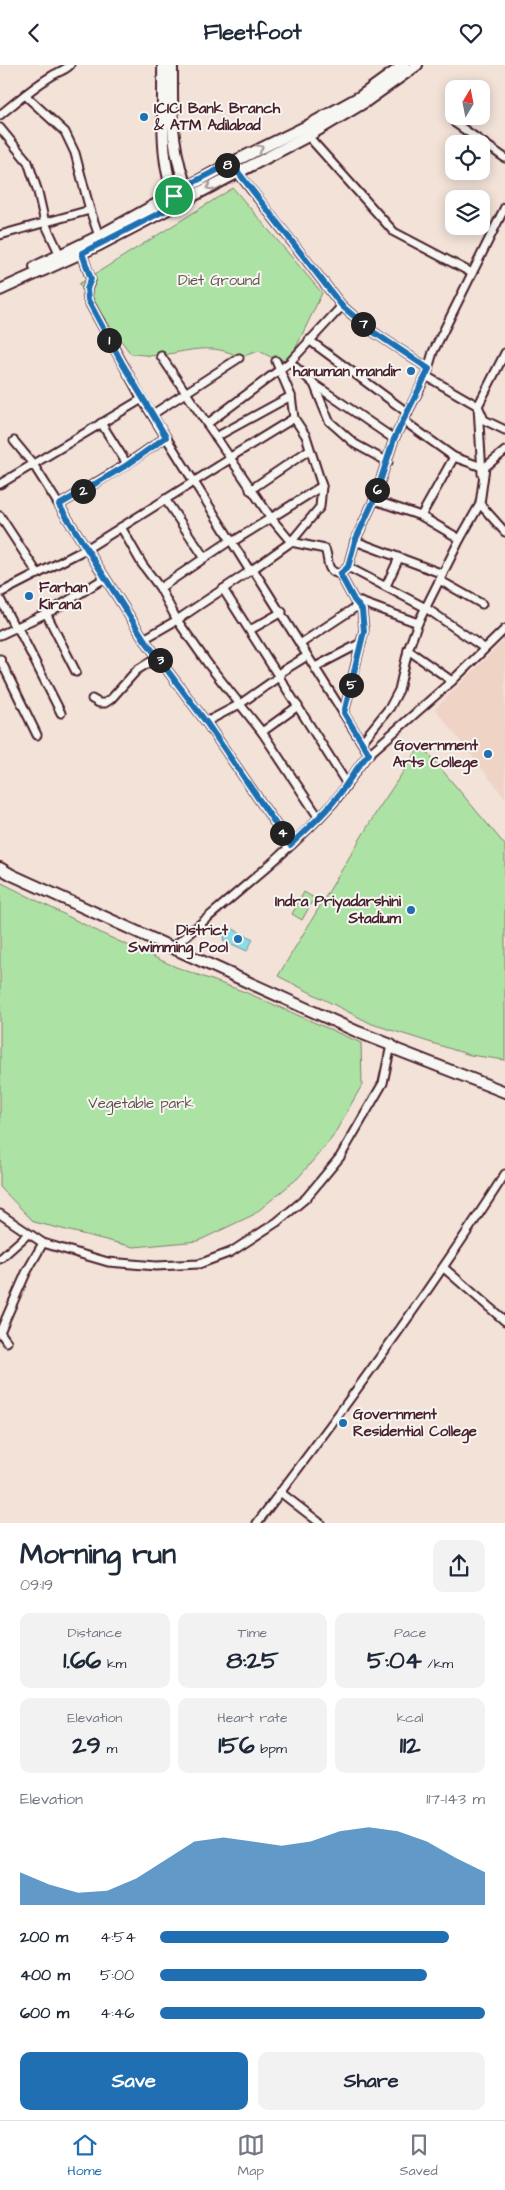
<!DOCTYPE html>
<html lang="en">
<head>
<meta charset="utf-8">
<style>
	:root { --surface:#fff; --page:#f2f2f3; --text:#1f2937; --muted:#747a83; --line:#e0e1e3; --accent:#1f6fb2 }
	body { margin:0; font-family:"Architects Daughter",sans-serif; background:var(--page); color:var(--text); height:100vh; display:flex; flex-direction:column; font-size:19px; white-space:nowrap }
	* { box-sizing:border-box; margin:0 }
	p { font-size:16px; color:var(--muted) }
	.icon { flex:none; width:28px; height:28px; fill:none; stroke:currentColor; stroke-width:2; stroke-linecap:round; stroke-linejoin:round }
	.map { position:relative; height:1458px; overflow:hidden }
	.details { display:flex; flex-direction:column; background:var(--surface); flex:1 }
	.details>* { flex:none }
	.needle { width:32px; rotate:10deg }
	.fabs { position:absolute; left:445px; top:15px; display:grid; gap:10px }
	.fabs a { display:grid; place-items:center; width:45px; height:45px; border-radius:10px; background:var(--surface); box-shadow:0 2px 12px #0003; font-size:25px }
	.pin { position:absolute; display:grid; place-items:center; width:42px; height:42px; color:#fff; margin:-21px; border:2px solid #fff; border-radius:50%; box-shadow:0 1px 5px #0007 }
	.km { position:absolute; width:25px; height:25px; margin:-12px; border-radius:50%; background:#222; color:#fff; font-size:14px; line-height:25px; text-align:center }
	.round { display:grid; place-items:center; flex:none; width:52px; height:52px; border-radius:10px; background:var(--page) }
	.head { display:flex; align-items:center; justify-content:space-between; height:85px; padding:0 20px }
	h1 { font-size:28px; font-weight:700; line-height:38px }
	.metrics { display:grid; grid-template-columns:repeat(3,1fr); gap:8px; height:85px; padding:5px 20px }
	.metrics div { display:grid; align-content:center; border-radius:10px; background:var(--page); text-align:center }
	.metrics b { font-size:25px; font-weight:700 }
	.metrics small { font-size:14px; font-weight:400 }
	.metrics p { font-size:14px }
	.chart { height:140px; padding:10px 20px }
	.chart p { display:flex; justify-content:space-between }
	.chart svg { width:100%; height:90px; margin-top:5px; fill:var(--accent); opacity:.7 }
	.primary-button { display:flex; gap:10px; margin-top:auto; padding:10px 20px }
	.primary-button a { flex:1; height:58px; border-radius:10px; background:var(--accent); color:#fff; font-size:20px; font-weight:700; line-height:58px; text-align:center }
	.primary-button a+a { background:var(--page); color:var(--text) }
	ul { padding:0 20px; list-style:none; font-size:16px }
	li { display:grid; grid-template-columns:80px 60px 1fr; align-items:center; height:38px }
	li i { height:12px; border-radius:6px; background:var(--accent) }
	header { display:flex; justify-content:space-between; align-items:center; height:65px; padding:0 20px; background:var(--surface); font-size:22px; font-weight:700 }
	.menu { display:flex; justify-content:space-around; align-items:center; height:70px; border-top:1px solid var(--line); background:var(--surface); font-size:14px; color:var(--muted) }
	.menu a { display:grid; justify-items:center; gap:2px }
	.menu .current { color:var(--accent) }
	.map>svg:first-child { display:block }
	.built { fill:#efd4c5 }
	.green { fill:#ade2a5; stroke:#7c8068 }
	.water { fill:#8cdce8; stroke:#72909c }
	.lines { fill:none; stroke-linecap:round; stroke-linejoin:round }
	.street-casing { stroke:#4a1f2b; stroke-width:11 }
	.secondary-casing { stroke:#4a1f2b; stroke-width:14 }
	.primary-casing { stroke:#4a1f2b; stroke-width:14 }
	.street { stroke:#f6f6f2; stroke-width:7 }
	.secondary { stroke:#f6f6f2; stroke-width:10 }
	.primary { stroke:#f6f6f2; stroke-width:10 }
	.oneway { stroke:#a99598 }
	.route-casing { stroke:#fff; stroke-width:10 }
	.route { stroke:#1f6fb2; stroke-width:6 }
	.poi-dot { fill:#1f6fb2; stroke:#f6f6f2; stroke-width:2 }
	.labels { text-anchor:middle; stroke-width:4; stroke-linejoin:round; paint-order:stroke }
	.poi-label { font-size:15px; font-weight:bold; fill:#4a1f2b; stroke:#f6f6f2; text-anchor:end }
	.park-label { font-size:15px; fill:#63504a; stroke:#f6f6f2 }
</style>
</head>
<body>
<header><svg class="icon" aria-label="back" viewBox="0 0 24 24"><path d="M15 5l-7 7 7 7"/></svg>Fleetfoot<svg class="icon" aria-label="heart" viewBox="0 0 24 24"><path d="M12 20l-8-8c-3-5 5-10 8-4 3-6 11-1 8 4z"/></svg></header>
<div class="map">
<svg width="505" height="1458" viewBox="0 0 505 1458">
	<rect width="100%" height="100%" fill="#f2e2d8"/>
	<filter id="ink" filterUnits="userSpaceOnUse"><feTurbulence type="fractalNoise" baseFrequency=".02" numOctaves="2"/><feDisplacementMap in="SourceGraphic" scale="10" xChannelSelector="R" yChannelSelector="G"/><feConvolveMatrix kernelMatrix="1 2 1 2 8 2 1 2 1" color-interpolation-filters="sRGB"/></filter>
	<g filter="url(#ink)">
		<polygon class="built" points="505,574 505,733 435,644"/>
		<g class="green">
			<path d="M233 123 322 228 290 295 275 294 259 286 240 292C212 278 192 285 163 290 153 292 141 289 131 289L79 219Z"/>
			<polygon points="421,680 505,780 505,995 470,990 372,959 278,911 377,746"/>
			<polygon points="0,817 105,870 176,902 245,927 361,978 362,1020 332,1073 298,1113 253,1150 198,1176 134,1182 34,1157 0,1122"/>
			<polygon points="304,827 314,833 302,855 292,849"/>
		</g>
		<polygon class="water" points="229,862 253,874 247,886 223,875"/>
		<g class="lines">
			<g class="street-casing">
				<g id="street">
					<polyline points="25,30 65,67 75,88 90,145 99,171"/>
					<path d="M0 50C16 37 32 23 50 12 57 7 64 6 70 0"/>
					<polyline points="455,58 505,93"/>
					<polyline points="0,63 28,97 38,127 45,158 60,190"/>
					<polyline points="308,71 394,167 472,208"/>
					<polyline points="235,104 342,241 369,264 429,304"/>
					<polyline points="0,170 90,145"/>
					<polyline points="82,188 91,215 87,224 88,235 142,334 250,506 253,504"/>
					<polyline points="309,275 408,348"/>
					<polyline points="161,291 271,453 322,421"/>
					<polyline points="290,297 314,319 394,374"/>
					<polyline points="426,311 478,341 484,355 505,365"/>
					<polyline points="314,319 329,356 355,379 388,397"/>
					<polyline points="153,349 239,293"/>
					<polyline points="404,356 454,392 482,402"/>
					<polyline points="101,358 127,399"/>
					<polyline points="207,359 290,297 342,241"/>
					<polyline points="216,372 291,331"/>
					<polyline points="14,376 33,399 144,574 206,657 290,780"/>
					<polyline points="229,393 294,353"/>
					<polyline points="482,409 478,341 505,288"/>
					<polyline points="0,419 142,334"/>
					<polyline points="250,425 309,385"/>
					<polyline points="165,434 204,492"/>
					<polyline points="374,435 421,451 460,474"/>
					<polyline points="480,437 480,439 505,467"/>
					<polyline points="59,440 127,399 166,372"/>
					<polyline points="0,451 38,509"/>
					<polyline points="421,451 454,392"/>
					<polyline points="121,462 142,499 160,523 177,555 208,599 262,667 319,753"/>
					<polyline points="355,476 443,509"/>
					<polyline points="232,477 271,453 291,477 320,442 322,421 306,371 294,353 291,331 276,296"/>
					<polyline points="348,502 426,543 484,583"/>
					<polyline points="340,509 354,535 362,545 364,565 344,648"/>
					<polyline points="441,513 441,516 482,539"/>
					<polyline points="386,521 399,493"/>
					<polyline points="160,523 231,475"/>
					<polyline points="223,524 347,719"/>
					<polyline points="0,528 88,483 230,394"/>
					<polyline points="0,534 15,563 19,565 61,648"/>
					<polyline points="355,535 418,558"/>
					<polyline points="46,548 76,607"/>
					<polyline points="250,565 282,547"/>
					<polyline points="0,570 53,545 105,513"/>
					<polyline points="144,574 177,555 250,506"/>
					<polyline points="300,579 359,540"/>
					<polyline points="408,585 452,616"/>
					<polyline points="0,594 37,670"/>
					<polyline points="315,602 361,578"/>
					<polyline points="92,634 99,638 105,638 111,634 137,605 158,592"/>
					<polyline points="206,657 240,639 280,611 281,607 307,591"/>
					<polyline points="262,667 298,641"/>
					<polyline points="362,677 390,642 399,625 408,585 418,558 460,474 480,439 485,402 505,386"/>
					<path d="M369 689 253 504 291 477 325 484C330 495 324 506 340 509L348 502 355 476 374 435 394 374 426 311 433 287 505 142"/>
					<path d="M172 883C226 836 285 791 333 738 347 722 355 704 369 689L452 616 505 564"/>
					<polyline points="0,1149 43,1178 108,1197 156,1201 199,1199 231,1187 277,1157 306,1133 340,1092 383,1018 391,980"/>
					<polyline points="0,1194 28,1169"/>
					<polyline points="444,1203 505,1256"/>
					<polyline points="0,1267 26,1208 43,1178"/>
					<polyline points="0,1267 7,1277"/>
					<polyline points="280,1427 320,1458"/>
					<path d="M257 1458C344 1344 428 1229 505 1109"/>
				</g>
			</g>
			<g class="secondary-casing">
				<g id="secondary">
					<path d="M163 0C164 38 158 107 179 138"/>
					<path d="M172 0C172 51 170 84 190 132"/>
					<polyline points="0,803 12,810 358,967 391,980 395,984 505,1027"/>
				</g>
			</g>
			<g class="primary-casing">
				<g id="primary">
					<polyline points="35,202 99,171 231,98 305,62 361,31 404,0"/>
					<polyline points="0,225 97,181 308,71 365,37 417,0"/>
				</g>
			</g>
			<use href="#street" class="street"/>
			<use href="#secondary" class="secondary"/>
			<use href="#primary" class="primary"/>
		</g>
		<defs><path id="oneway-chevron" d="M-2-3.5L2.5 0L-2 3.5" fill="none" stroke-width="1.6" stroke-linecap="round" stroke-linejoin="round" transform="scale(1.25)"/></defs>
		<g class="oneway">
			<use href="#oneway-chevron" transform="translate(260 83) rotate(-26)"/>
			<use href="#oneway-chevron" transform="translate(210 122) rotate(153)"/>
		</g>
	</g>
	<g class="lines" filter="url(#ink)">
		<g class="route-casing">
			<path id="route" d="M231 98 342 241 369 264 429 304 394 374 374 435 355 476 348 502 340 509 354 535 362 545 364 566 344 648 369 689C355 703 347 721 334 736 321 752 305 766 290 780L206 657 144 574 59 440 127 400 166 372 122 298 88 235 87 224 91 214 82 188 179 138 174 131 186 121Z"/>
		</g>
		<use href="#route" class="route"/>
	</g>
	<g class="poi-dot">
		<circle cx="144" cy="52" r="5"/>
		<circle cx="411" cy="306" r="5"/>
		<circle cx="29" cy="531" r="5"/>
		<circle cx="488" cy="689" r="5"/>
		<circle cx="411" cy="845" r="5"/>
		<circle cx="238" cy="874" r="5"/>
		<circle cx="343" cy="1358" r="5"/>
	</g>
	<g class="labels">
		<g class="poi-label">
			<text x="154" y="48" text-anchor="start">ICICI Bank Branch<tspan x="154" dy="17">&amp; ATM Adilabad</tspan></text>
			<text x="401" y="311">hanuman mandir</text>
			<text x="39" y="527" text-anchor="start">Farhan<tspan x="39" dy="17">Kirana</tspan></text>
			<text x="478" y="685">Government<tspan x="478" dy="17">Arts College</tspan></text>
			<text x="401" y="841">Indra Priyadarshini<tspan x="401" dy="17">Stadium</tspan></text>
			<text x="228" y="870">District<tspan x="228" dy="17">Swimming Pool</tspan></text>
			<text x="353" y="1354" text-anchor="start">Government<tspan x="353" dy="17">Residential College</tspan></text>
		</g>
		<g class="park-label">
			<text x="219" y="220">Diet Ground</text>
			<text x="141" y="1043">Vegetable park</text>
		</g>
	</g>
</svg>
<div class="fabs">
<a><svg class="needle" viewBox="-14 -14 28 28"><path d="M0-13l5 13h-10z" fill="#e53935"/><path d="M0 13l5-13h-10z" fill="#747a83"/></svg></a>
<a><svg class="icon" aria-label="locate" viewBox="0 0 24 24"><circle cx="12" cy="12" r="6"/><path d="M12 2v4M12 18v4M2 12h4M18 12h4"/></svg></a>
<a><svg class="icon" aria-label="layers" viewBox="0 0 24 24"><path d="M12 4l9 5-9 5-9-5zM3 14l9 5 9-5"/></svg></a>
</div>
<div class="pin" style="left:174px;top:131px;background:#1e9e55"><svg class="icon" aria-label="arrive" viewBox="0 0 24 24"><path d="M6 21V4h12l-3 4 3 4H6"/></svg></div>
<b class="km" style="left:109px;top:275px">1</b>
<b class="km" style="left:83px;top:426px">2</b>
<b class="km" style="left:160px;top:595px">3</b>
<b class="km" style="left:282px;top:768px">4</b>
<b class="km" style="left:351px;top:620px">5</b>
<b class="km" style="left:377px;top:425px">6</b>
<b class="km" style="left:363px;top:259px">7</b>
<b class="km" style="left:227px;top:100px">8</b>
</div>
<section class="details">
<div class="head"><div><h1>Morning run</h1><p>09:19</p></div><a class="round"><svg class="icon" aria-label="share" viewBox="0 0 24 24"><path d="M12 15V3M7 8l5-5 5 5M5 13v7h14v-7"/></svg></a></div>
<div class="metrics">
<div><p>Distance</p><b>1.66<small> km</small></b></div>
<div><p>Time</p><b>8:25</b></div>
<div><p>Pace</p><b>5:04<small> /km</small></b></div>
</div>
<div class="metrics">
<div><p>Elevation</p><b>29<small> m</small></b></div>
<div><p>Heart rate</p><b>156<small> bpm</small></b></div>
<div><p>kcal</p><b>112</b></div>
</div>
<div class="chart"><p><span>Elevation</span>117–143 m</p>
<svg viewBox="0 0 160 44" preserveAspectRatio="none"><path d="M0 44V28L10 34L20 38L30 37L40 31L50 22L60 13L70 11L80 13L90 15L100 13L110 8L120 6L130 8L140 13L150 21L160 28V44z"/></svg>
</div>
<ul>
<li><b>200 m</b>4:54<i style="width:89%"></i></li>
<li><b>400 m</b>5:00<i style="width:82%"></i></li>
<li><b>600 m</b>4:46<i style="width:100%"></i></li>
</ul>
<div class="primary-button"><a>Save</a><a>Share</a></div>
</section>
<nav class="menu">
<a class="current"><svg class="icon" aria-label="home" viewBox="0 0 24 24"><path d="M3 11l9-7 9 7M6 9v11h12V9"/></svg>Home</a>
<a><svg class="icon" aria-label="map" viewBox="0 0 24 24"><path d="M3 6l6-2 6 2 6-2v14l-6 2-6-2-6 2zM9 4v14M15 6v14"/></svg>Map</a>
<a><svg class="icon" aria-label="saved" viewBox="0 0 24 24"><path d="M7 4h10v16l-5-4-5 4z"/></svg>Saved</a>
</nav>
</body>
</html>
